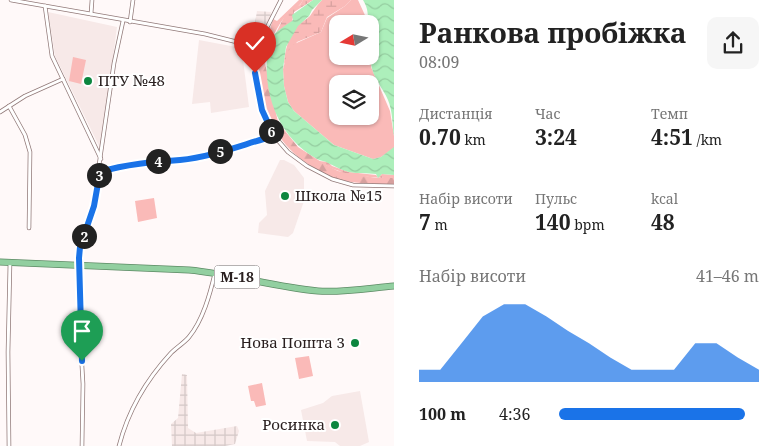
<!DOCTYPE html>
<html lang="uk">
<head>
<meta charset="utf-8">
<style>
	:root { --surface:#fff; --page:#f6f6f6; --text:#222; --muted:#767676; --accent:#1a73e8 }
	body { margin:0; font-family:"Noto Serif",serif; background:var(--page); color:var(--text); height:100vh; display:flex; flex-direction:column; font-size:19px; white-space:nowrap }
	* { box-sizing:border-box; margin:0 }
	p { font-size:16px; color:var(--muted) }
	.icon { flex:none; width:28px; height:28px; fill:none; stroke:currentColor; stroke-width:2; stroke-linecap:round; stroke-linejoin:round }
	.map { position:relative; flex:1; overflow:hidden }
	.details { display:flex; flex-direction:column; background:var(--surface); width:390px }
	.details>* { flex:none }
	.needle { width:32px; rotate:260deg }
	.tools { position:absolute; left:329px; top:15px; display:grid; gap:10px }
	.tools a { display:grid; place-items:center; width:50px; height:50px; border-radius:10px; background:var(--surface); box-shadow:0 1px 4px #0004; font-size:25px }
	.pin { position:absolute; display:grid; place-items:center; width:42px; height:42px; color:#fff; margin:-51px -21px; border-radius:50% 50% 50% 0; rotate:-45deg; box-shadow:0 0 5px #0007 }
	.pin .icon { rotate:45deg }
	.km { position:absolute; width:25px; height:25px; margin:-12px; border-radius:50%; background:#222; color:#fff; font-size:14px; line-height:25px; text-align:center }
	.round { display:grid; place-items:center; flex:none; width:52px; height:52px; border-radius:10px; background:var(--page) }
	.head { display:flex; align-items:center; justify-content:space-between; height:85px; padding:0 25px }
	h1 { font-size:28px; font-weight:700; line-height:38px }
	.stats { display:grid; grid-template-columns:repeat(3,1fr); gap:8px; height:85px; padding:5px 25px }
	.stats div { display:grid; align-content:center }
	.stats b { font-size:21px; font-weight:700 }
	.stats small { font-size:14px; font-weight:400 }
	.stats p { font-size:14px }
	.chart { height:140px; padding:10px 25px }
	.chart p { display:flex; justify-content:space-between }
	.chart svg { width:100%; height:90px; margin-top:5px; fill:var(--accent); opacity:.7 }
	ul { padding:0 25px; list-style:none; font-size:16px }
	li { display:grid; grid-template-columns:80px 60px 1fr; align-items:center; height:38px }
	li i { height:12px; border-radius:6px; background:var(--accent) }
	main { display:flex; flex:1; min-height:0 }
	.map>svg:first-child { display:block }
	.built { fill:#f7e9e8 }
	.industrial { fill:url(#industrial-grid) }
	.forest { fill:url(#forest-firs) }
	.wetland { fill:url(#wetland-marsh) }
	.park { fill:#fabab8; fill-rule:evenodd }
	.water { fill:url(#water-waves) }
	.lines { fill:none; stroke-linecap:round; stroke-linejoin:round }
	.minor-casing { stroke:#917978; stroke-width:4.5 }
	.trunk-casing { stroke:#5c8a64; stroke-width:7 }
	.minor { stroke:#fff; stroke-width:3 }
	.trunk { stroke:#92cfa0; stroke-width:5.5 }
	.route-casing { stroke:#fff; stroke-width:10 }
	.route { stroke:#1a73e8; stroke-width:6 }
	.poi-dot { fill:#0c863f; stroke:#fff; stroke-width:2 }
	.labels { text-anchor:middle; stroke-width:4; stroke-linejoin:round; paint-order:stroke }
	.shield { fill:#fff; stroke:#6a6363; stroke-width:1 }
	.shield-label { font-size:14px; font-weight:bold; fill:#2a2020 }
	.poi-label { font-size:15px; fill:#2a2020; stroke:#fff; text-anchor:start }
</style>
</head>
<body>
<main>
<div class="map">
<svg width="394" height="446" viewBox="0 0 394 446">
	<defs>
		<pattern id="industrial-grid" width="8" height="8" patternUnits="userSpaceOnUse" patternTransform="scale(1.25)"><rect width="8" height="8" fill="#f7e9e8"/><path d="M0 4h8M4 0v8" fill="none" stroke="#d4c8c7"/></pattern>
		<pattern id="forest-firs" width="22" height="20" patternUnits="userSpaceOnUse" patternTransform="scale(1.25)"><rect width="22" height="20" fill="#fabab8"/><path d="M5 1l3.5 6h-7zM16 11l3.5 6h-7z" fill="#d6a09e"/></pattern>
		<pattern id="wetland-marsh" width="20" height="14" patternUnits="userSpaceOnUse" patternTransform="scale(1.25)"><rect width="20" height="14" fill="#fabab8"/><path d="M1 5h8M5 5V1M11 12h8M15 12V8" fill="none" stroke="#d6a09e"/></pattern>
		<pattern id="water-waves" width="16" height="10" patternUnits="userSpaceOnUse" patternTransform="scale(1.25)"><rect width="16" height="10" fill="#adefbb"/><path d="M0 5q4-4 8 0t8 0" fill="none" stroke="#95cda0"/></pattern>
	</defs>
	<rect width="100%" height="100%" fill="#fff9f9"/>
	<g class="built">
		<polygon points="48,12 117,27 101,150 55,56"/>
		<polygon points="199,40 236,47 242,52 249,107 211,113 210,102 192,104"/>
		<polygon points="280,160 284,160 294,165 304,178 304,201 293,233 288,237 258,233 259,223 267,215 265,191"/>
		<polygon points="360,391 369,442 360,446 340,446 335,442 307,441 301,410 323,403 332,396"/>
	</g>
	<g class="industrial">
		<polygon points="257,11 271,12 270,20 258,44 252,41"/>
		<polygon points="182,374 187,375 188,428 196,433 237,426 239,431 235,444 225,446 172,446 171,424 178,418"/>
	</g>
	<g class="forest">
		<path d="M299 0H303C299 8 291 11 285 17 279 23 268 45 267 53L260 50 259 47 270 29 273 19 277 21Z"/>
		<path d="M261 55 267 58 265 63 278 122 298 147 326 165 338 171 376 178H394V184C374 184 352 184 333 178 327 176 322 172 316 169 284 151 266 123 260 87 258 77 256 67 258 57Z"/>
	</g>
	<g class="wetland">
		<polygon points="303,0 313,0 294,12 292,22 276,33 286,13 291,9 300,5"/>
		<path d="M322 0H351L345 6 327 17 321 32 297 42 284 64C285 50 288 38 297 26 301 22 306 20 310 16 314 10 317 5 322 0Z"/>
		<path d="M319 161 328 162 332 166 349 172 376 175 378 177 382 174 394 175V178C369 178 340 176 319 161Z"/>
	</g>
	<g class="park">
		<path d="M351 0H358L369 24H338V56H370V29L375 36 376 45 371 67 390 111 394 136V148L381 157 373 159 334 145 294 111 288 102 284 86 283 69 287 54 292 45 321 32 327 18 345 6ZM338 84H370V116H338Z"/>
		<polygon points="73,57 86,60 81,84 69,81"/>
		<polygon points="154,198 157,218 138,222 135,201"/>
		<polygon points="309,356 313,376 299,379 295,358"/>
		<polygon points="262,383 266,405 256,407 254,401 251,401 248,386"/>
	</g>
	<g class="water">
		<path d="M313 0H322L312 10 309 16 298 26 286 47 283 69 284 86 288 102 294 111 334 145 373 159 381 157 394 147V175L382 174 378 178 376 174C367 173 358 174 349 172 341 170 335 166 328 163 325 161 321 161 317 159 281 139 264 99 267 58L272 53C272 50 270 48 270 45 270 33 286 26 293 20L292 15Z"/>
		<path d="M363 0H394V136C392 124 393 112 388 100 383 88 372 77 371 63 373 59 376 58 377 53 379 43 370 32 369 23 367 14 369 10 363 0Z"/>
	</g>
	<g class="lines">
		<g class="minor-casing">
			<g id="minor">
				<polyline points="11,0 205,34 237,42 256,49"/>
				<polyline points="281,0 256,49 255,60 255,73 261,104 275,137 288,152 307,166 332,179 353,185 394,186"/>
				<polyline points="45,6 52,56 101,159"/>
				<polyline points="91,14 92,0"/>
				<polyline points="130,22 133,0"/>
				<polyline points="9,106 25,135 30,152 29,228"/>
				<polyline points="0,112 25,96 63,79"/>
				<path d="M99 172C126 164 153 163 180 160 212 157 244 144 275 137"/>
				<polyline points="9,446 8,352 10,262"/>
				<polyline points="82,446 83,384 80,332 79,258 80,247 93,206 114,63 123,21"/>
				<path d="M119 446C128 411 147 379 171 353 177 347 184 343 189 337 203 320 210 294 215 273"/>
			</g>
		</g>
		<g class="trunk-casing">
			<path id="trunk" d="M0 262 189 270C233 274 274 287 318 291 340 293 371 288 394 286"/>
		</g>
		<use href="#minor" class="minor"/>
		<use href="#trunk" class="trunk"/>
	</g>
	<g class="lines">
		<g class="route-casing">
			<path id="route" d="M82 361 79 258 80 247 94 206 100 172C126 164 153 162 180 160 212 157 244 144 274 136L262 110 255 73"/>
		</g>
		<use href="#route" class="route"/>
	</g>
	<g class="poi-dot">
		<circle cx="88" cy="81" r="5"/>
		<circle cx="285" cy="196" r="5"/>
		<circle cx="355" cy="343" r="5"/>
		<circle cx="335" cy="425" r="5"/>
	</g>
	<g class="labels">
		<rect class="shield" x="214.5" y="265.5" width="45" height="23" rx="4"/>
		<g class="shield-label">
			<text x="237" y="282">М-18</text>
		</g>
		<g class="poi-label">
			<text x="98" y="86">ПТУ №48</text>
			<text x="295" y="201">Школа №15</text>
			<text x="345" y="348" text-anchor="end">Нова Пошта 3</text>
			<text x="325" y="430" text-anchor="end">Росинка</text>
		</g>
	</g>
</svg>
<div class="tools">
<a><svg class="needle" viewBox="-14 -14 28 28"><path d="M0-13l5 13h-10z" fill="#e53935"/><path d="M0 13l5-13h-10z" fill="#767676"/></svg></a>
<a><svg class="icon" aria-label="layers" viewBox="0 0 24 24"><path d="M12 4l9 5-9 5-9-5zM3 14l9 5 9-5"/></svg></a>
</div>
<div class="pin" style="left:82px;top:361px;background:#1e9e55"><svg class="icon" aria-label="arrive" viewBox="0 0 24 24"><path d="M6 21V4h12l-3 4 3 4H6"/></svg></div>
<div class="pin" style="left:255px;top:73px;background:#d93025"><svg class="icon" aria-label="check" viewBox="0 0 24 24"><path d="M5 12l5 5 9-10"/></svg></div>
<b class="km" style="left:84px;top:236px">2</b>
<b class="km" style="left:99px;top:175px">3</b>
<b class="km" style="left:158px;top:161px">4</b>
<b class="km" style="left:220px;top:151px">5</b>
<b class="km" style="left:271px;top:131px">6</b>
</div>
<section class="details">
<div class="head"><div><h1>Ранкова пробіжка</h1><p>08:09</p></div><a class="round"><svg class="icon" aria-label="share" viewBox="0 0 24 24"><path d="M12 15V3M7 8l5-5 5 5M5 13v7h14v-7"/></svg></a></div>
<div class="stats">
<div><p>Дистанція</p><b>0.70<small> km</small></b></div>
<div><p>Час</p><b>3:24</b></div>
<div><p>Темп</p><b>4:51<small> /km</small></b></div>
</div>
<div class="stats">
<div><p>Набір висоти</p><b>7<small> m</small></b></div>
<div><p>Пульс</p><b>140<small> bpm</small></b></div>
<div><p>kcal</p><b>48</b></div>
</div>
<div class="chart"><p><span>Набір висоти</span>41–46 m</p>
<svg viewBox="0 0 160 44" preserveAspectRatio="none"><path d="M0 44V38L10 38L20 25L30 12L40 6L50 6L60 12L70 19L80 25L90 32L100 38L110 38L120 38L130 25L140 25L150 32L160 38V44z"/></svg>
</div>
<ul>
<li><b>100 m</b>4:36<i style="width:93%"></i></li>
</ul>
</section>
</main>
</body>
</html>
